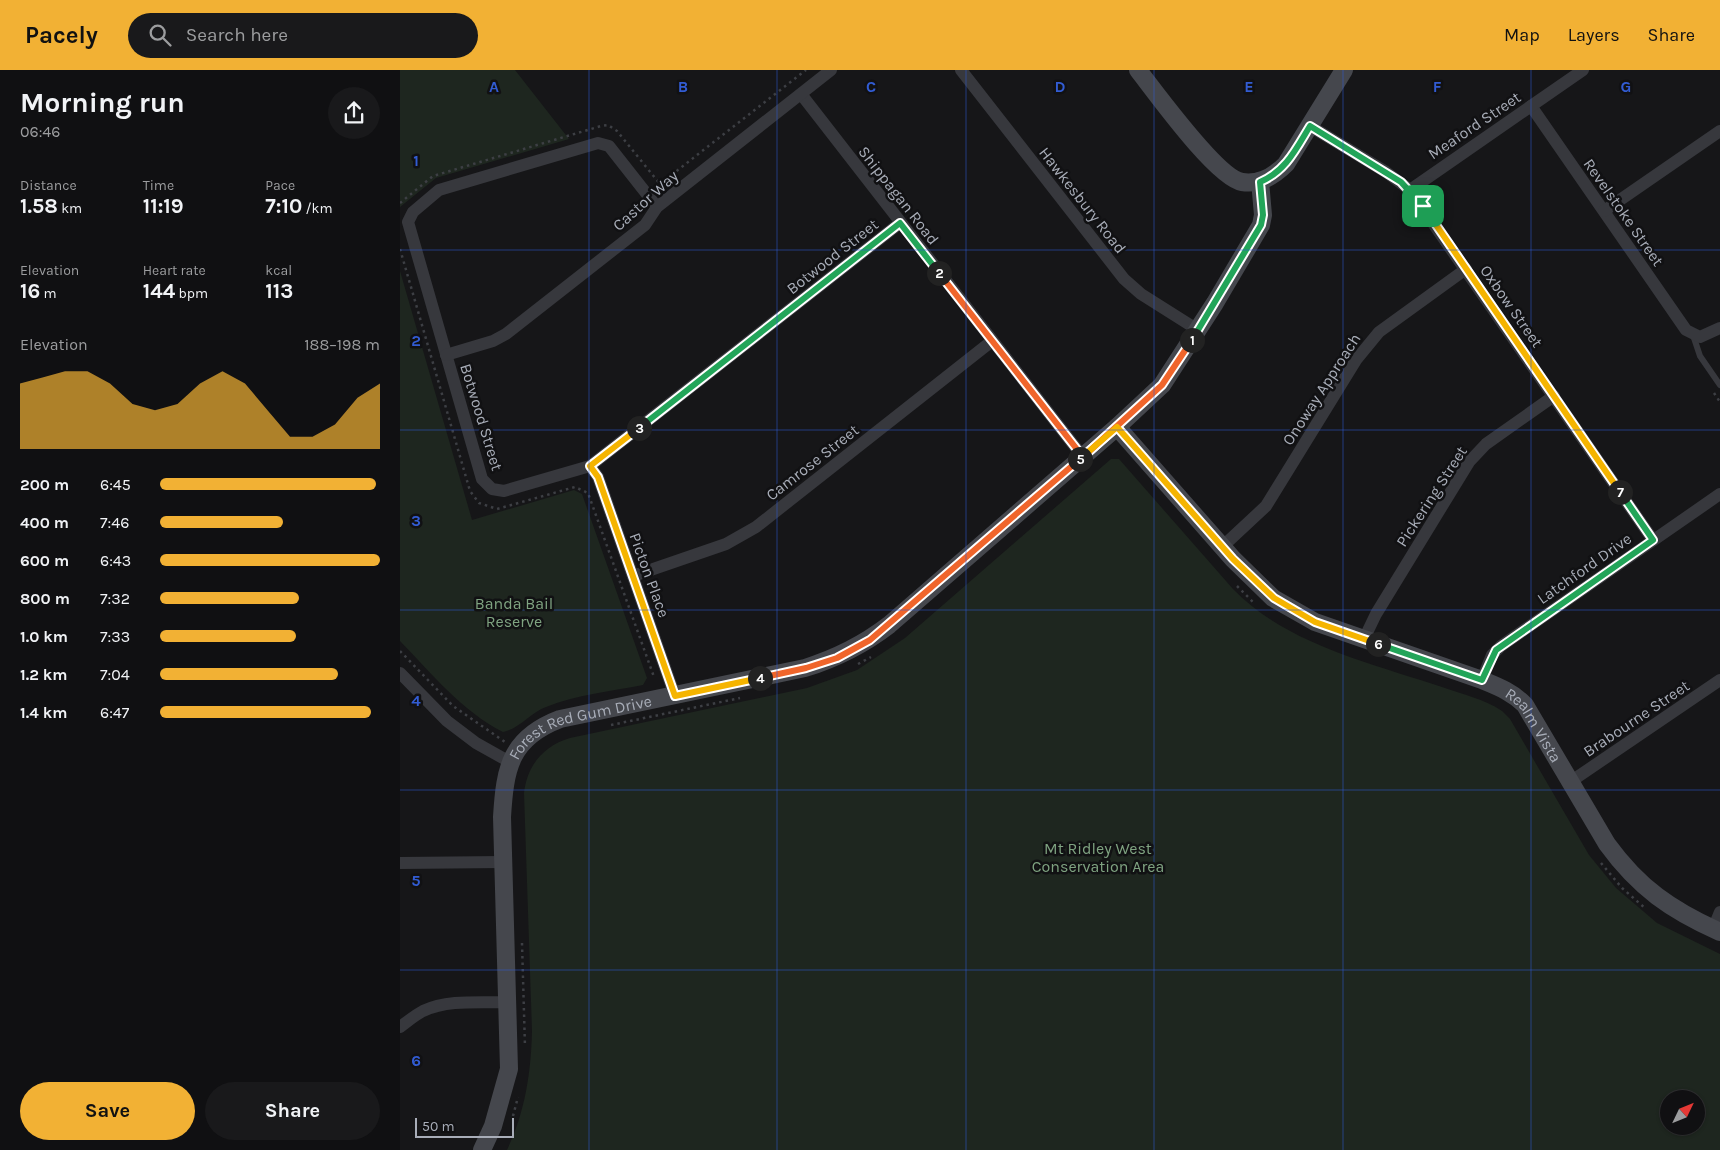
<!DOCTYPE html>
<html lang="en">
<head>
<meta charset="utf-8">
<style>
	:root { --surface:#101012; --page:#19191b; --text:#f1f3f6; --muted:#9c9d9f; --line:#303032; --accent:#f2b134 }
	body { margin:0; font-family:Karla,sans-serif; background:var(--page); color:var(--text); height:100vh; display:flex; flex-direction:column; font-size:19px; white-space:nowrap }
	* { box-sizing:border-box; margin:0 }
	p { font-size:16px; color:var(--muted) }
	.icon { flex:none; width:28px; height:28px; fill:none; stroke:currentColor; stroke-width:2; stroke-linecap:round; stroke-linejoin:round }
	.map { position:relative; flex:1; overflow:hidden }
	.details { display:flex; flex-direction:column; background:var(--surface); width:400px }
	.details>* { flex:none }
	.needle { width:32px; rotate:47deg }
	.buttons { position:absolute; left:1260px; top:1020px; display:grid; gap:10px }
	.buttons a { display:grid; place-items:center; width:45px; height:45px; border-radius:50%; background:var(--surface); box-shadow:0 1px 4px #0004,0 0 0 1px var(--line); font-size:25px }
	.scale { position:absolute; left:15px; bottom:12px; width:99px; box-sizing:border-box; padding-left:5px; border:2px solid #a8adb8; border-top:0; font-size:14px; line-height:18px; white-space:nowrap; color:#a8adb8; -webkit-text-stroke:4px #111113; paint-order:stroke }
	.pin { position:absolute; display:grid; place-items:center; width:42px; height:42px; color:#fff; margin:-21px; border-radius:10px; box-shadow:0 2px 8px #0006 }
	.km { position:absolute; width:25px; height:25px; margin:-12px; border-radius:50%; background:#222; color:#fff; font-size:14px; line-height:25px; text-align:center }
	.round { display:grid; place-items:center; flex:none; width:52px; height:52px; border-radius:26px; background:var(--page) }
	.head { display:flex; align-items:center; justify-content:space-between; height:85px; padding:0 20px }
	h1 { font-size:28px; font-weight:700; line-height:38px }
	.stats { display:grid; grid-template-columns:repeat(3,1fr); gap:8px; height:85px; padding:5px 20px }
	.stats div { display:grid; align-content:center }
	.stats b { font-size:21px; font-weight:700 }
	.stats small { font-size:14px; font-weight:400 }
	.stats p { font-size:14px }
	.chart { height:140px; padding:10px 20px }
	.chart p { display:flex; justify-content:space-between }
	.chart svg { width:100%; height:90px; margin-top:5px; fill:var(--accent); opacity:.7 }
	.primary-button { display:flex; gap:10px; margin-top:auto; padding:10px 20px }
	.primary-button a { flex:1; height:58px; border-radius:30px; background:var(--accent); color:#111; font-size:20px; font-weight:700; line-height:58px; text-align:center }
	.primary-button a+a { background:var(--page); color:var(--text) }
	ul { padding:0 20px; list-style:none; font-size:16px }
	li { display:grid; grid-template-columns:80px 60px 1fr; align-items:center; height:38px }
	li i { height:12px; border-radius:6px; background:var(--accent) }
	header { display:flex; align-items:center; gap:30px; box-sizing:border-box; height:70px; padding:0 25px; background:var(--accent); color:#111 }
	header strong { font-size:24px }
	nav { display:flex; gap:28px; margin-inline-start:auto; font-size:18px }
	.search { width:350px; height:45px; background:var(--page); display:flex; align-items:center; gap:12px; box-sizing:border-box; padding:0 18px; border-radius:28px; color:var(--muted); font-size:19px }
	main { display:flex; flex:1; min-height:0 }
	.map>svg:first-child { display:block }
	.green { fill:#1e261f; fill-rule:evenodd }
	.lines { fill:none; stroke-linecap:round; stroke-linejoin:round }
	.path { stroke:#3d3f44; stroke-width:2.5; stroke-dasharray:2.5 4; stroke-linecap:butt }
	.lane { stroke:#37383d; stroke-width:6 }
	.street { stroke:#37383d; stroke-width:12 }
	.secondary { stroke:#45474d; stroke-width:18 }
	.split-1-casing { stroke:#fff; stroke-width:10 }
	.split-2-casing { stroke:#fff; stroke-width:10 }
	.split-3-casing { stroke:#fff; stroke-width:10 }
	.split-4-casing { stroke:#fff; stroke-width:10 }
	.split-5-casing { stroke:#fff; stroke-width:10 }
	.split-6-casing { stroke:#fff; stroke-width:10 }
	.split-7-casing { stroke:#fff; stroke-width:10 }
	.split-8-casing { stroke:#fff; stroke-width:10 }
	.split-1 { stroke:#22a559; stroke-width:6 }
	.split-2 { stroke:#f0652b; stroke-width:6 }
	.split-3 { stroke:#22a559; stroke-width:6 }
	.split-4 { stroke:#f5b400; stroke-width:6 }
	.split-5 { stroke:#f0652b; stroke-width:6 }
	.split-6 { stroke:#f5b400; stroke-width:6 }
	.split-7 { stroke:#22a559; stroke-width:6 }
	.split-8 { stroke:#f5b400; stroke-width:6 }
	.grid { fill:none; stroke:#325cd3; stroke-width:1; stroke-opacity:0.55 }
	.labels { text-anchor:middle; stroke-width:5; stroke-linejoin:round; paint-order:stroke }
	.street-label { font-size:16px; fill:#a8adb8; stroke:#111113 }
	.park-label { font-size:16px; fill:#7fa381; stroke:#111113 }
	.grid-label { font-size:16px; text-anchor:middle; font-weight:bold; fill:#325cd3; stroke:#111113; stroke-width:5; stroke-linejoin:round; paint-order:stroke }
</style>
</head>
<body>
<header>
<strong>Pacely</strong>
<div class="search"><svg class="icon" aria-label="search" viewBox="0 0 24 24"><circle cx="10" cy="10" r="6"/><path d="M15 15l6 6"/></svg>Search here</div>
<nav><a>Map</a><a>Layers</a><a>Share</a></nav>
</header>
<main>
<section class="details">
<div class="head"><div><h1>Morning run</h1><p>06:46</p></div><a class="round"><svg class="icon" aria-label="share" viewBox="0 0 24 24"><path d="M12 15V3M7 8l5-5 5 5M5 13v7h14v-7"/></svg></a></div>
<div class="stats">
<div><p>Distance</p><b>1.58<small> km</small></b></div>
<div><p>Time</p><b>11:19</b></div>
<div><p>Pace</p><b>7:10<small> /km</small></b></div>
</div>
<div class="stats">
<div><p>Elevation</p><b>16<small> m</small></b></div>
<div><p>Heart rate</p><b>144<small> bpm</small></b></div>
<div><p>kcal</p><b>113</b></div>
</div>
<div class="chart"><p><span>Elevation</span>188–198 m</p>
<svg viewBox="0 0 160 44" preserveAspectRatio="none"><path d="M0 44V12L10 9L20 6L30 6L40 12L50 22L60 25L70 22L80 12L90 6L100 12L110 25L120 38L130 38L140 32L150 19L160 12V44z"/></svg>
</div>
<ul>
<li><b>200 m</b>6:45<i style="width:98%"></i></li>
<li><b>400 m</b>7:46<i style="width:56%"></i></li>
<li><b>600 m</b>6:43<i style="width:100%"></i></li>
<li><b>800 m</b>7:32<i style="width:63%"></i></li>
<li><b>1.0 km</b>7:33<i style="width:62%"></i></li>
<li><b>1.2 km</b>7:04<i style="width:81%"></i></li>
<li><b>1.4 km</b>6:47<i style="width:96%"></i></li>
</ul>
<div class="primary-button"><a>Save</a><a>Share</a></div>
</section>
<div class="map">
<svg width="1320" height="1080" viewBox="0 0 1320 1080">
	<rect width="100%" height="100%" fill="#161618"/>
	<g class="green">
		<polygon points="0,0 115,0 169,69 36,108 0,137"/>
		<path d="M0 201 72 450 174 420 182 424 247 608 243 615C212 621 176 625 146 637 130 643 119 659 103 662 62 641 32 604 0 571Z"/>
		<path d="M711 389H719L833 519C886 574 971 593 1042 617 1061 624 1085 629 1102 641L1110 649 1189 785 1216 818 1257 853 1320 884V1080H107C125 1042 131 1003 132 961L124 723C127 696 143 676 170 668L407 618 457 600 505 568ZM1269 1029H1296V1056H1269Z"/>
	</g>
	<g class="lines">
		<g class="path">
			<polyline points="0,133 33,106 201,56 208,55 217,61 260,114 406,0"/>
			<polyline points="0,179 70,421 79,433 97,439 175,417 188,423 254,607"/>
			<polyline points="1314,323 1320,332"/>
			<polyline points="837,516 853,532"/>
			<polyline points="0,581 53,636 105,672"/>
			<polyline points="458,594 471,587"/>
			<polyline points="211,655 340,628"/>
			<polyline points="1201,793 1222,818 1246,839"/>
			<polyline points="122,873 125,977"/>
			<polyline points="113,1046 118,1027"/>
		</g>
		<polyline class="lane" points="1293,265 1300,286 1320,315"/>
		<g class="street">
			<polyline points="561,0 724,209 741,224 798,260"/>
			<polyline points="401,24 683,387"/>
			<polyline points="1131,36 1286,260 1300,267 1320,258"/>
			<polyline points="910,56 986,102 1010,120 1253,470"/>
			<polyline points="1010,120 1183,0"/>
			<polyline points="257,137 209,76 198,73 39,120 13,142 8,152 82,409 92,419 104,421 190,396 500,153"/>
			<polyline points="1204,141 1320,61"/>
			<polyline points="46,285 93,271 106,264 245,155 257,137 431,0"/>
			<polyline points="190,396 198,407 275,626"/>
			<polyline points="822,477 866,436 956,290 979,262 1066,199"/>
			<polyline points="233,506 326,474 356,457 592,271"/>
			<polyline points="964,569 976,544 1069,392 1086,374 1154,326"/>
			<polyline points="0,603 47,651 76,673 110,692"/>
			<polyline points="1082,610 1092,585 1101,576 1320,424"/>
			<polyline points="1170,712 1320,610"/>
			<polyline points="0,793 103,792"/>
			<polyline points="1313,859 1320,842"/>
			<path d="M0 957C7 952 15 945 23 941 49 929 81 933 109 932"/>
		</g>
		<g class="secondary">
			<path d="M738 0C756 23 817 108 842 112 860 115 874 106 886 94L944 0"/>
			<path id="s1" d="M717 357 833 489 873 528 915 552 1082 610C1099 617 1112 622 1125 635L1207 774C1239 818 1271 840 1320 862"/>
			<path id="s2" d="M82 1080 93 1056 109 999 102 747C105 698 110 668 160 649L405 598C437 588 463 575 489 555L717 357 762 315 815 233 861 155 863 145 860 111"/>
		</g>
	</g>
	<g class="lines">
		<g class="split-1-casing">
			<path id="split-1" d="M792 270 861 155 863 145 860 112C886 101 896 79 910 56L1001 112 1023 136"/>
		</g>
		<g class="split-2-casing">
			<polyline id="split-2" points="539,203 683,387 762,315 792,270"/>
		</g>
		<g class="split-3-casing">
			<polyline id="split-3" points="239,358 500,153 539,203"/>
		</g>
		<g class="split-4-casing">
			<polyline id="split-4" points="239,358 190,396 198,407 275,626 360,608"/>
		</g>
		<g class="split-5-casing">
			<polyline id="split-5" points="360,608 406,598 437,588 470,570 680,389"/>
		</g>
		<g class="split-6-casing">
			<polyline id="split-6" points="680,389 717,357 833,489 874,528 915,552 978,574"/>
		</g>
		<g class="split-7-casing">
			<polyline id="split-7" points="978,574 1082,610 1096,580 1253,470 1220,422"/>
		</g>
		<g class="split-8-casing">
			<polyline id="split-8" points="1023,136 1220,422"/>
		</g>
		<use href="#split-1" class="split-1"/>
		<use href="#split-2" class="split-2"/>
		<use href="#split-3" class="split-3"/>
		<use href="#split-4" class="split-4"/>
		<use href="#split-5" class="split-5"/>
		<use href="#split-6" class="split-6"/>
		<use href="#split-7" class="split-7"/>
		<use href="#split-8" class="split-8"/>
	</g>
	<path class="grid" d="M189 0V1080M377 0V1080M566 0V1080M754 0V1080M943 0V1080M1131 0V1080M0 180H1320M0 360H1320M0 540H1320M0 720H1320M0 900H1320"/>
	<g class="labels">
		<g class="street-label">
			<text transform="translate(1074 55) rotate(-34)" y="6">Meaford Street</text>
			<text transform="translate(499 125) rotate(52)" y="6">Shippagan Road</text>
			<text transform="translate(245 130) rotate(-42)" y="6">Castor Way</text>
			<text transform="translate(683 130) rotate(52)" y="6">Hawkesbury Road</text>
			<text transform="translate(1224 142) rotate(55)" y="6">Revelstoke Street</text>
			<text transform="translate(432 186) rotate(-38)" y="6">Botwood Street</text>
			<text transform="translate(1112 236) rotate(55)" y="6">Oxbow Street</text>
			<text transform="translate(921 319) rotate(-57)" y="6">Onoway Approach</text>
			<text transform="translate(82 347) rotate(73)" y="6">Botwood Street</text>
			<text transform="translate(412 392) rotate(-38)" y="6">Camrose Street</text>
			<text transform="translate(1031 426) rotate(-57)" y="6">Pickering Street</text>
			<text transform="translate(1184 498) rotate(-35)" y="6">Latchford Drive</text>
			<text transform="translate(250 505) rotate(70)" y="6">Picton Place</text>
			<text transform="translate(1236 648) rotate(-34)" y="6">Brabourne Street</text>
			<text dy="6" stroke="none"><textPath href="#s1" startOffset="528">Realm Vista</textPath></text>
			<text dy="6" stroke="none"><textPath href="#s2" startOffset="476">Forest Red Gum Drive</textPath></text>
		</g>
		<g class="park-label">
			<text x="114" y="539">Banda Bail<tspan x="114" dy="18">Reserve</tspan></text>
			<text x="698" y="784">Mt Ridley West<tspan x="698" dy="18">Conservation Area</tspan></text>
		</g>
	</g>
	<g class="grid-label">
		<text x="94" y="22">A</text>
		<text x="283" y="22">B</text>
		<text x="471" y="22">C</text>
		<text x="660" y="22">D</text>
		<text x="849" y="22">E</text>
		<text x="1037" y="22">F</text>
		<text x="1226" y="22">G</text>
		<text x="16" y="96">1</text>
		<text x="16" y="276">2</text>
		<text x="16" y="456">3</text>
		<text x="16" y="636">4</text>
		<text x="16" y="816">5</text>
		<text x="16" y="996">6</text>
	</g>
</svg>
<div class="buttons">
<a><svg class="needle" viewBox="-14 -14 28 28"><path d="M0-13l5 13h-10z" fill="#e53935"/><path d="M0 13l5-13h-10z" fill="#9c9d9f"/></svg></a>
</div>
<div class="scale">50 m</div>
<div class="pin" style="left:1023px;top:136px;background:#1e9e55"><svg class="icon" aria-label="arrive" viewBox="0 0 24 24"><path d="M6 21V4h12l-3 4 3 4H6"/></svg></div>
<b class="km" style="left:792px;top:270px">1</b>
<b class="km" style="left:539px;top:203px">2</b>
<b class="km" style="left:239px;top:358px">3</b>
<b class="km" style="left:360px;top:608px">4</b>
<b class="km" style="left:680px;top:389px">5</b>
<b class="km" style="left:978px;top:574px">6</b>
<b class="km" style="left:1220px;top:422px">7</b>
</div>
</main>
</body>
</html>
